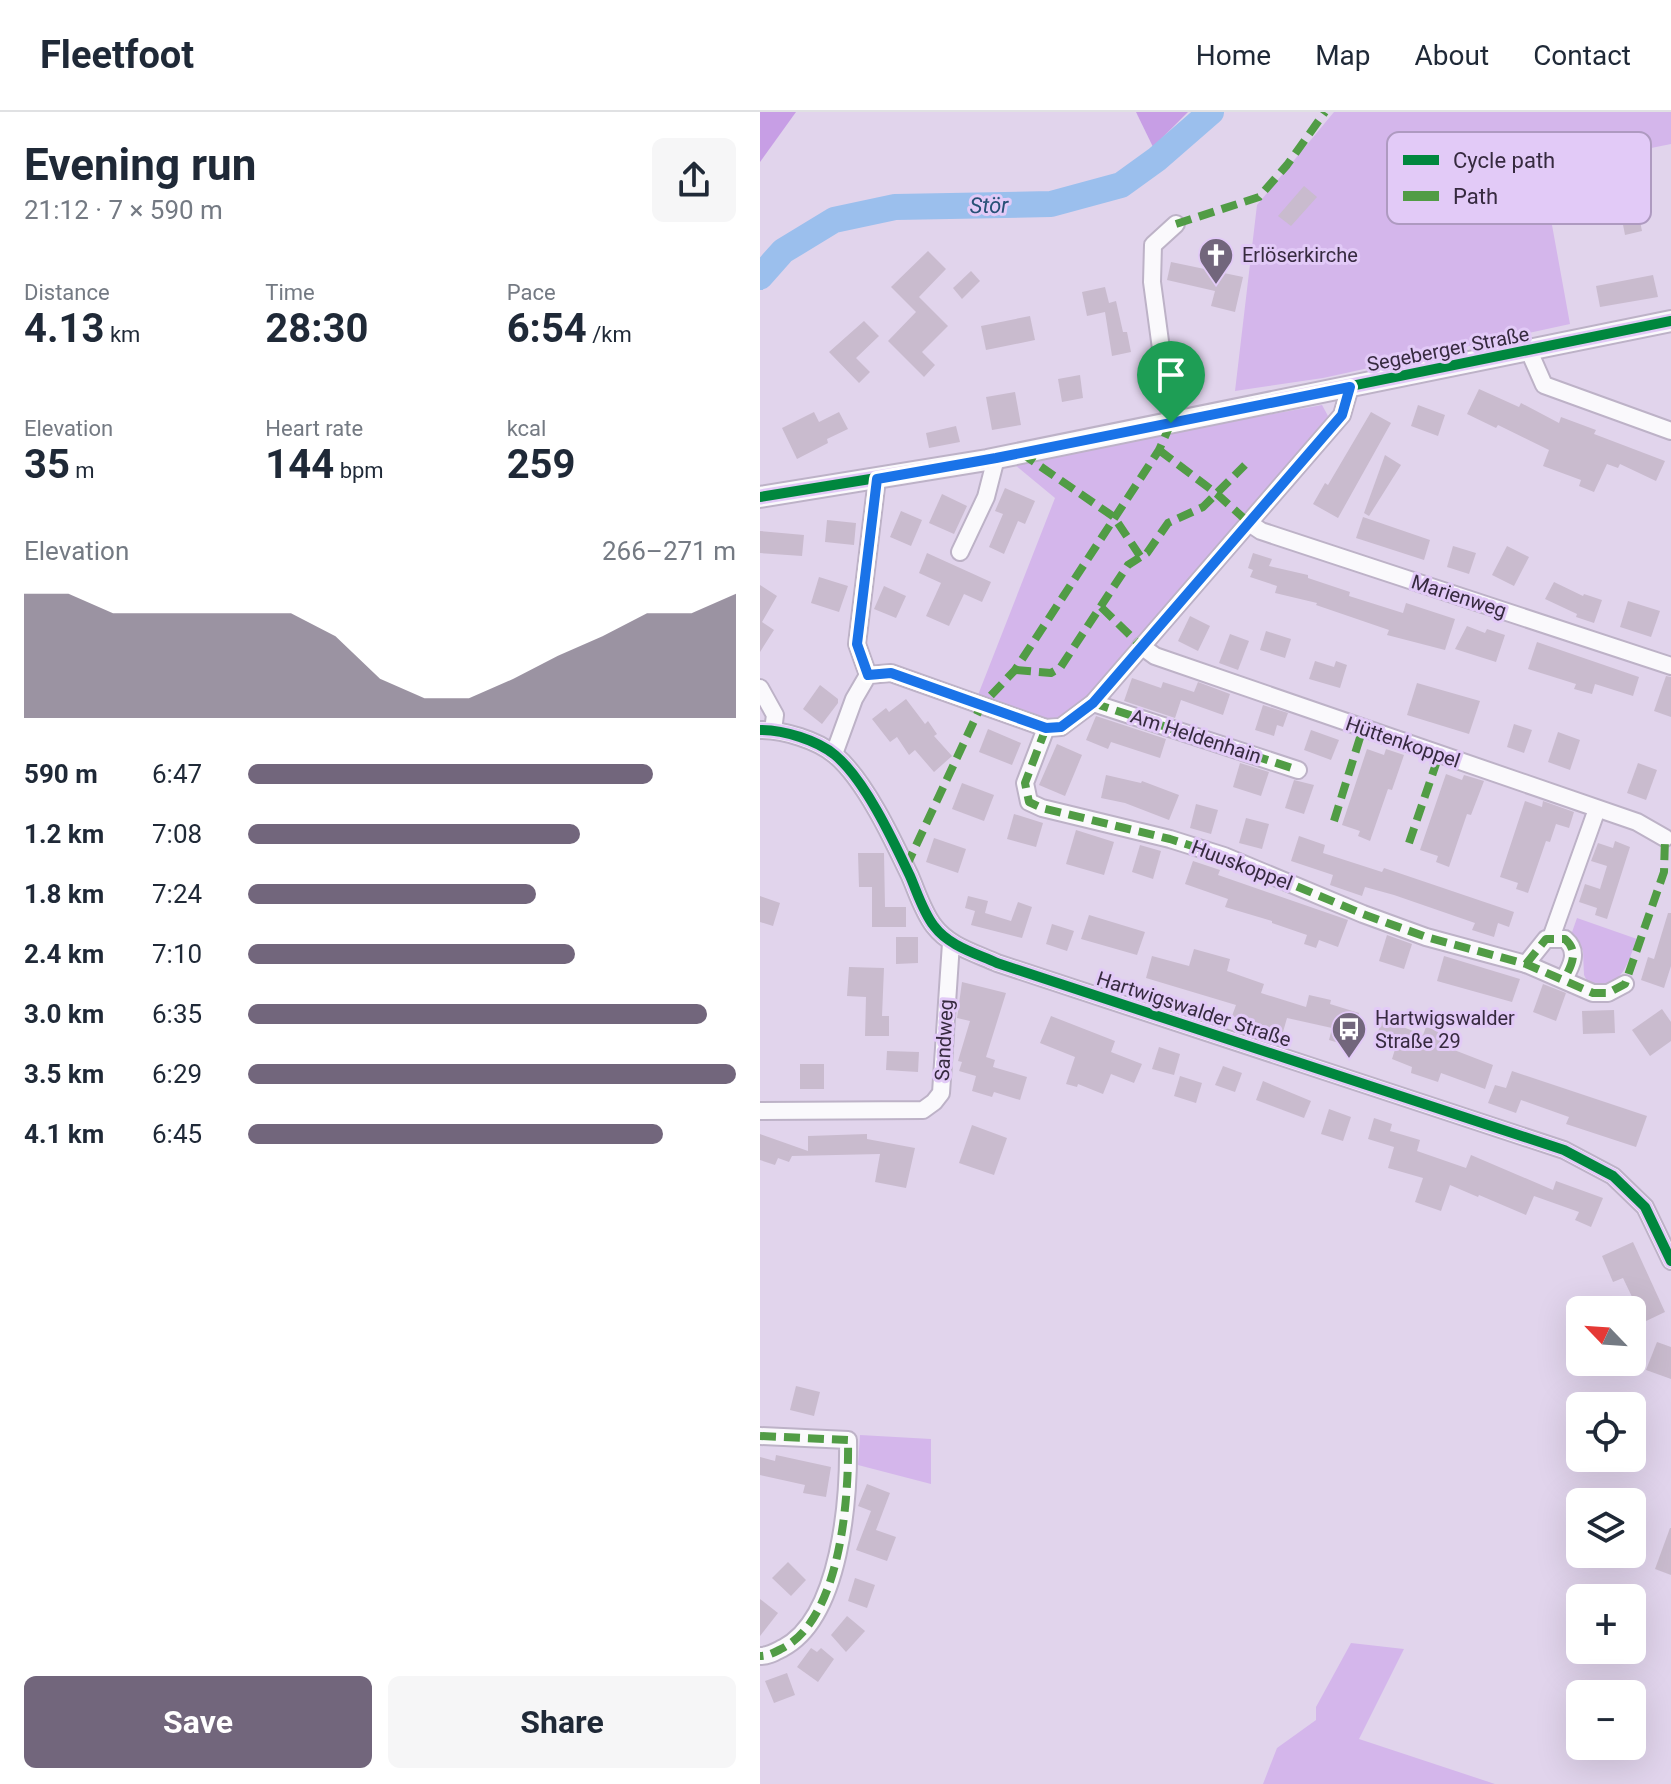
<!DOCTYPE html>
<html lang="en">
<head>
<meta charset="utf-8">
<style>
	:root { --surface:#fff; --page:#f6f6f7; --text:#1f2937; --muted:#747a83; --line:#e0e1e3; --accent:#72667c }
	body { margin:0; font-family:Roboto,sans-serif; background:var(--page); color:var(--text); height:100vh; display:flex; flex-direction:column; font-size:30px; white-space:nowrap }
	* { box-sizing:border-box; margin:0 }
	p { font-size:26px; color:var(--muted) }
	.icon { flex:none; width:44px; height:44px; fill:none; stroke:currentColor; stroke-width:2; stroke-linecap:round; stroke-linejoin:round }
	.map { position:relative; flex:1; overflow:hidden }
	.drawer { display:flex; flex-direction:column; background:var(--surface); width:760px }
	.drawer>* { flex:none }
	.needle { width:52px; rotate:295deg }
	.fabs { position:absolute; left:806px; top:1184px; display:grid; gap:16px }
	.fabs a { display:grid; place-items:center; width:80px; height:80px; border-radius:12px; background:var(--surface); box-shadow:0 8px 32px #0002; font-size:40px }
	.pin { position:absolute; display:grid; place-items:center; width:68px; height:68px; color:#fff; margin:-82px -34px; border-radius:50% 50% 50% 0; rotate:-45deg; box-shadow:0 0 8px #0007 }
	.pin .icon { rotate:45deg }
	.round { display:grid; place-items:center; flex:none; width:84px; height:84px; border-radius:12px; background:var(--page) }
	.overview { display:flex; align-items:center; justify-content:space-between; height:136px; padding:0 24px }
	h1 { font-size:44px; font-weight:700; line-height:60px }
	.figures { display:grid; grid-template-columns:repeat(3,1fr); gap:12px; height:136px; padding:8px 24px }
	.figures div { display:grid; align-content:center }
	.figures b { font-size:40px; font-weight:700 }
	.figures small { font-size:22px; font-weight:400 }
	.figures p { font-size:22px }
	.chart { height:224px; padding:16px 24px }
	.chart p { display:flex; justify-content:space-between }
	.chart svg { width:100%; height:144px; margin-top:8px; fill:var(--accent); opacity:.7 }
	.cta { display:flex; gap:16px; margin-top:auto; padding:16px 24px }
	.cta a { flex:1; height:92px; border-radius:12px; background:var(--accent); color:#fff; font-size:32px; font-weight:700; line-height:92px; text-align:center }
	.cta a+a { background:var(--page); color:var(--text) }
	ul { padding:0 24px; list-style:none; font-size:26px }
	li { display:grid; grid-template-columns:128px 96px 1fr; align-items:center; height:60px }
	li i { height:20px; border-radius:10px; background:var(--accent) }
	header { display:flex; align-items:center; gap:48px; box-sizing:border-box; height:112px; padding:0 40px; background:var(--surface); border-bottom:2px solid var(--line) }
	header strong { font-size:38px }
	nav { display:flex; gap:44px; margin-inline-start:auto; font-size:28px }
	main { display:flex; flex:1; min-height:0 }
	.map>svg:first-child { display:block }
	.green { fill:#d4b6eb }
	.forest { fill:#c79ee5 }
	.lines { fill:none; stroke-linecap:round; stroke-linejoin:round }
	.river { stroke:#9bbfed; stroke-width:26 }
	.building { fill:#c9bbce }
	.minor-casing { stroke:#bdb2c7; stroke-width:20 }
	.major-casing { stroke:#bdb2c7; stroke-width:24 }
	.minor { stroke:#faf9fc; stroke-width:16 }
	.major { stroke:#faf9fc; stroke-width:20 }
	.quiet { stroke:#519c45; stroke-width:8; stroke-dasharray:16 8; stroke-linecap:butt }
	.cycleway-casing { stroke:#e2caf7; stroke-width:15 }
	.cycleway { stroke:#00873e; stroke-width:10 }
	.route-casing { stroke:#fff; stroke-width:16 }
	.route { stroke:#1a73e8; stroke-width:10 }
	.labels { text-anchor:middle; stroke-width:6; stroke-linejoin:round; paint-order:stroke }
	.poi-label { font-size:20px; fill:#362a3f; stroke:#e2caf7; text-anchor:start }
	.street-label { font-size:20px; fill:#362a3f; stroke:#e2caf7 }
	.water-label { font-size:22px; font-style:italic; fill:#275076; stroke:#e2caf7 }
	.key { fill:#e2caf7; stroke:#ae9ac0; stroke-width:2 }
	.key-label { font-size:22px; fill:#362a3f }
</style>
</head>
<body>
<header>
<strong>Fleetfoot</strong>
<nav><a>Home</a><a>Map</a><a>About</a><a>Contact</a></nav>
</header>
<main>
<section class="drawer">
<div class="overview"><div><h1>Evening run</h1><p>21:12 · 7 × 590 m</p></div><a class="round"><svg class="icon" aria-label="share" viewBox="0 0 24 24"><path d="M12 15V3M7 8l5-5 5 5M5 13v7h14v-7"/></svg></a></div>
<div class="figures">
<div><p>Distance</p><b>4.13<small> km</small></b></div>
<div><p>Time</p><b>28:30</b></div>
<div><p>Pace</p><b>6:54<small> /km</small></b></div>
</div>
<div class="figures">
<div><p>Elevation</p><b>35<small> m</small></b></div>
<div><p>Heart rate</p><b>144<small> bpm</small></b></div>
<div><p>kcal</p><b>259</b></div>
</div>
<div class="chart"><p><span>Elevation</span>266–271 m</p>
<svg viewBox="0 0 160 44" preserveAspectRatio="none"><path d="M0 44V6L10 6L20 12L30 12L40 12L50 12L60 12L70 19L80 32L90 38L100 38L110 32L120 25L130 19L140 12L150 12L160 6V44z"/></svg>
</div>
<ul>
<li><b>590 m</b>6:47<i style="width:83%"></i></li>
<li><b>1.2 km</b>7:08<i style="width:68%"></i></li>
<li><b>1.8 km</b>7:24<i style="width:59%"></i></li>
<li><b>2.4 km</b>7:10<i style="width:67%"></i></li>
<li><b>3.0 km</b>6:35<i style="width:94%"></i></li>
<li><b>3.5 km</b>6:29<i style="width:100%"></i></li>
<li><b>4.1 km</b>6:45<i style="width:85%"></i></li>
</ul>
<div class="cta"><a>Save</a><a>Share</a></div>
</section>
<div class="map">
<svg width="911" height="1672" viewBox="0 0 911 1672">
	<rect width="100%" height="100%" fill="#e1d4ec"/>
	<g class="green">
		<polygon points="574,0 911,0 911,32 782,58 810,212 563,266 475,279 497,93"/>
		<polygon points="562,293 568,304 563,319 332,583 307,602 288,609 218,583 295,386 255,353 413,320"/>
		<path d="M817 806 877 827C867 852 861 882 827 869L824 863 823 839 811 823Z"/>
		<polygon points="100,1323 171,1327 171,1372 98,1353"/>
		<polygon points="591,1531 644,1537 599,1627 735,1672 503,1672 517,1636 556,1608 556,1595"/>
	</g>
	<g class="forest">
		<polygon points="0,0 36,0 0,50"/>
		<polygon points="376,0 428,0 393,35"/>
	</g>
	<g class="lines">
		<polyline class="river" points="0,165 23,139 74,108 135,95 291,92 361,73 397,47 451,0"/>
	</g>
	<g class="building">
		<polygon points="544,74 557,85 531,114 518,104"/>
		<polygon points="877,94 882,119 865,123 860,97"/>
		<polygon points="168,139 186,157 159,185 188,214 162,240 175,253 164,265 128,229 156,200 131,175"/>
		<polygon points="411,150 483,165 475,200 451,194 455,179 407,168"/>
		<polygon points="211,159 220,169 202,187 193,176"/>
		<polygon points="893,163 898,185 840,195 836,174"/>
		<polygon points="345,175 349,191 356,189 363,220 367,220 371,240 352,244 345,200 327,204 322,180"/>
		<polygon points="270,204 275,228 226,238 221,214"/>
		<polygon points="104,209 119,224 96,246 110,260 99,271 69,240"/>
		<polygon points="320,263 323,286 302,290 298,267"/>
		<polygon points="719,277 759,295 761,291 799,311 801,305 836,318 834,322 905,349 896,369 860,352 858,356 847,352 834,380 819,374 821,368 783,354 789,338 738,313 736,316 707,302"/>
		<polygon points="255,280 261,313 232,318 226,285"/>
		<polygon points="658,293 685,303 678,324 651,314"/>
		<polygon points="54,300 59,310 79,300 88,317 67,327 68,331 37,347 22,316"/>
		<polygon points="611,300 631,311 578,406 553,392 565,371 568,373"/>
		<polygon points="196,314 200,330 169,336 166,321"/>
		<polygon points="625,343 641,353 609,404 604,401"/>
		<polygon points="245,376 275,389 265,412 258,409 244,442 229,435 243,402 235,399"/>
		<polygon points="182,382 207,394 194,422 169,411"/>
		<polygon points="141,399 162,408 151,434 130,425"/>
		<polygon points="603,405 670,428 664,448 596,426"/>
		<polygon points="67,408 96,411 94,433 65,430"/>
		<polygon points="0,419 44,423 42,444 0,441"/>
		<polygon points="693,434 716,441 709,462 687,455"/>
		<polygon points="747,434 769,445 754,474 732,463"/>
		<polygon points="167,441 231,470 222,490 204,482 189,514 166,504 181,471 159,461"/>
		<polygon points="493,441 512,447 509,454 548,463 548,466 590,480 589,484 643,501 646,491 695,507 685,538 627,523 629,518 556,493 557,491 515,481 517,474 490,465 493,458 488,456"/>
		<polygon points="59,465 88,474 79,500 51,491"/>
		<polygon points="794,470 823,484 824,482 842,488 834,511 816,505 817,502 785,487"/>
		<polygon points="0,473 17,484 2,510 14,518 0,540"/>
		<polygon points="124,474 146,484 136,506 114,497"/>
		<polygon points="868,489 900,499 891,525 860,515"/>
		<polygon points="430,504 450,514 438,539 418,529"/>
		<polygon points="707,514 725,521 727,517 745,523 736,550 695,537"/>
		<polygon points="506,519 531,527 525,546 500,538"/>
		<polygon points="470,522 489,529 478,558 459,551"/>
		<polygon points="777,530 879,565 873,584 835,572 832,582 814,577 816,572 768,557"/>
		<polygon points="555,549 574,555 576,549 587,553 580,576 549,567"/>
		<polygon points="906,564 911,565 911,605 894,599"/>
		<polygon points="372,566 401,576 403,570 434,580 438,570 470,582 463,603 421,588 415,606 364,589"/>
		<polygon points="657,571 720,589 709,622 647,603"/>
		<polygon points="60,573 78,587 78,591 62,612 43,597"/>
		<polygon points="146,587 165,612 168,609 177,622 174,624 192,644 174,660 155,638 149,643 137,625 130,630 112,607 126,596 129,600"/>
		<polygon points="503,593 528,601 523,615 517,613 514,624 495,618"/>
		<polygon points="336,604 406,627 400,646 351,630 348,637 326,628"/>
		<polygon points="754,612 772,618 764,641 747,635"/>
		<polygon points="228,617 261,631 252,653 219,640"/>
		<polygon points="551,618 579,628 571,648 544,638"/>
		<polygon points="798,620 820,628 810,658 788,650"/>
		<polygon points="297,632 322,643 305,684 279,673"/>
		<polygon points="607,637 624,643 626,637 644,643 632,678 628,677 610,729 598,724 600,719 582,713"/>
		<polygon points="480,651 509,660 501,684 473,675"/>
		<polygon points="878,651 897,658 886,688 867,681"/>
		<polygon points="686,662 702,668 704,663 724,669 711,703 707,702 689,755 676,750 678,744 660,738"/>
		<polygon points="346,663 381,671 382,669 419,683 409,708 365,691 341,686"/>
		<polygon points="534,668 554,673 544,702 525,696"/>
		<polygon points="202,671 234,683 224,709 192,697"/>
		<polygon points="765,689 782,695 783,689 814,700 809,716 796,712 790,730 786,729 768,781 756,777 758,771 740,765"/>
		<polygon points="436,692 458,698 451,722 430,716"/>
		<polygon points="254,702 283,711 276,735 247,727"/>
		<polygon points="486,706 509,712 502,737 479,731"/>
		<polygon points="316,718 354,730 344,763 306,752"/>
		<polygon points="539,724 565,733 563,741 622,760 624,756 754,800 749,815 738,811 734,825 712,818 715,811 634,783 605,775 602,784 570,773 573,763 531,749"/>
		<polygon points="174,726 206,737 198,761 166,750"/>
		<polygon points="855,729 870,735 847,807 835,803 837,796 819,790 825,772 840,777 847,754 831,749 838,731 853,736"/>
		<polygon points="380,733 401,739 393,767 372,760"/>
		<polygon points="98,741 124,741 125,795 146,795 146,815 112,815 112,775 99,775"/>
		<polygon points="433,749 460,758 458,763 588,808 578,835 559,828 556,836 544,832 547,823 512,811 512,809 465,795 468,787 425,772"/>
		<polygon points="0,784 20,791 13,814 0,810"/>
		<polygon points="208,784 228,789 225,801 251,809 258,790 272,795 262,826 211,813 215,799 205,796"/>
		<polygon points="908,801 911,801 911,854 904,876 881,868 888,845 894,847"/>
		<polygon points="329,803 385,820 377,843 321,827"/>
		<polygon points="292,812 314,819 307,839 286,832"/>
		<polygon points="627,823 652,832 644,857 619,849"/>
		<polygon points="136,825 158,825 158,851 136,852"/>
		<polygon points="434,837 470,847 467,859 504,872 501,881 546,895 549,883 571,888 570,892 599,901 589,934 569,928 572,916 527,906 523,920 472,904 476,893 386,866 392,844 429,854"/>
		<polygon points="684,844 760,867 752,890 677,869"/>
		<polygon points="89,855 124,856 122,904 129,904 129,924 105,924 106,885 87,884"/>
		<polygon points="202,870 246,881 226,945 235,948 233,955 267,965 260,988 234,980 232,985 212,979 216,964 199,959 202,950 198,949 210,909 197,906"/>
		<polygon points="783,872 806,881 796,909 773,900"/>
		<polygon points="902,897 911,910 911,929 890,944 872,918"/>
		<polygon points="854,898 855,921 823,922 822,899"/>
		<polygon points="291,904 355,929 351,940 382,952 374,971 351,962 343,982 318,972 317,975 306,972 315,945 280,931"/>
		<polygon points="623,907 663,923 666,915 693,924 689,936 733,953 725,977 681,961 678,970 651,961 652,955 632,947 638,928 617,922"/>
		<polygon points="399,935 420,942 414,963 392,957"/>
		<polygon points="127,939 159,940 158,960 126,958"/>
		<rect x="40" y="952" width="24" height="25"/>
		<polygon points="463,954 482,961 475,980 455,973"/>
		<polygon points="752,959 887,1004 876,1035 806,1012 809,1005 761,988 756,1001 728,991 735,973 746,976"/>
		<polygon points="420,964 442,971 436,991 414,984"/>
		<polygon points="503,969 551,989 544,1006 496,988"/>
		<polygon points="569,997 591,1005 583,1029 561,1022"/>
		<polygon points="614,1006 632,1012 630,1019 660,1028 657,1039 706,1056 711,1043 793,1078 796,1069 843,1086 831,1115 815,1108 819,1100 774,1084 766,1103 719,1083 718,1085 690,1073 681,1099 655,1090 663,1066 628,1056 634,1035 608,1027"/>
		<polygon points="212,1013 247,1026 234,1063 199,1051"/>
		<polygon points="0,1022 48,1039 48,1024 107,1022 107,1027 155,1036 146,1076 115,1070 120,1042 32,1044 29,1050 18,1046 15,1053 0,1048"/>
		<polygon points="873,1130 905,1200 884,1210 863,1166 853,1170 842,1144"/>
		<polygon points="897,1230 911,1235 911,1267 886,1258"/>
		<polygon points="36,1274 60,1280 54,1304 30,1298"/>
		<polygon points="16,1343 71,1355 66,1385 43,1381 45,1373 0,1363 0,1345 15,1349"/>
		<polygon points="107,1372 130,1381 116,1418 136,1425 127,1449 96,1438 111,1399 98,1394"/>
		<polygon points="910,1416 911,1416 911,1463 895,1457"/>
		<polygon points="28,1450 46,1468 31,1484 12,1466"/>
		<polygon points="95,1466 115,1473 107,1496 88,1489"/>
		<polygon points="0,1487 18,1501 0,1524"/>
		<polygon points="87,1504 105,1519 86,1540 71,1523"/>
		<polygon points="51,1536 57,1540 61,1536 74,1547 58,1570 37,1555"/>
		<polygon points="27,1561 35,1583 14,1591 5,1569"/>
	</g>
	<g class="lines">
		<g class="minor-casing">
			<g id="minor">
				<polyline points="769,239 784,273 911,319"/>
				<polyline points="411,311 392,170 393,133 416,112"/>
				<polyline points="489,411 501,419 911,554"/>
				<polyline points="200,440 226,385 236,346"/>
				<polyline points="381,534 395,544 877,710 905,726"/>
				<polyline points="108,563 97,532 117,367"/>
				<polyline points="0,576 15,603 13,618"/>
				<polyline points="333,591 538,658"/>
				<polyline points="286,616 265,671 269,690 282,696 410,727 464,744 603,802 666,825 766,852 833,881 848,881 865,872"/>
				<path d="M0 618C24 618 57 628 75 643 105 668 133 728 150 764 157 780 163 800 174 814 189 834 215 841 237 851L804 1038 853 1064 885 1095 911 1149"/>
				<polyline points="74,642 94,587 108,563 131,561 286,616 301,615 333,591 582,303 590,275"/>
				<polyline points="791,826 837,697"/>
				<path d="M766 852 786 827H805C819 839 812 853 804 867"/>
				<polyline points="0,999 163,998 174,990 181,981 191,831"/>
				<path d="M0 1324 88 1328C89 1386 81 1505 23 1536 15 1540 9 1544 0 1544"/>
			</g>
		</g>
		<g class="major-casing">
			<polyline id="major" points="0,385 227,348 911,209"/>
		</g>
		<use href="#minor" class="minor"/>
		<use href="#major" class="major"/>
		<g class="quiet">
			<polyline points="416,112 499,85 527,53 565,0"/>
			<polyline points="399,338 457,382 489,411"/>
			<polyline points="261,341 354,405 380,444"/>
			<polyline points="341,495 381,534"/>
			<polyline points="255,558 291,561 300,556 368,453 387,441 408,411 443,395 485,353"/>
			<polyline points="333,591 538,658"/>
			<polyline points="286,616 265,671 269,690 282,696 410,727 464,744 603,802 666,825 766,852 833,881 848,881 865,872 904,760 905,726"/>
			<polyline points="574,709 603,616"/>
			<polyline points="649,731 679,643"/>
			<polyline points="146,755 221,594 255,558 399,338 411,311"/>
			<path d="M766 852 786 827H805C819 839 812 853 804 867"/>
			<path d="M0 1324 88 1328C89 1386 81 1505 23 1536 15 1540 9 1544 0 1544"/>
		</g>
		<g class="cycleway-casing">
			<g id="cycleway">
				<polyline points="0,385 227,348 911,209"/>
				<path d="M0 618C24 618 57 628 75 643 105 668 133 728 150 764 157 780 163 800 174 814 189 834 215 841 237 851L804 1038 853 1064 885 1095 911 1149"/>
			</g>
		</g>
		<use href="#cycleway" class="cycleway"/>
	</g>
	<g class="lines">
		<g class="route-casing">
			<polygon id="route" points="590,275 582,303 333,591 301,615 286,616 131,561 108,563 97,532 117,367 236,346"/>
		</g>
		<use href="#route" class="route"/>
	</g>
	<defs>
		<g id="church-pin" transform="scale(1.8)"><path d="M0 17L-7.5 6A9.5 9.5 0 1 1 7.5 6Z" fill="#72667c" stroke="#e2caf7"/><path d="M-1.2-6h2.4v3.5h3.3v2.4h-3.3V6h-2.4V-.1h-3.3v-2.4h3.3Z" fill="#fff"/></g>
		<g id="bus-pin" transform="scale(1.8)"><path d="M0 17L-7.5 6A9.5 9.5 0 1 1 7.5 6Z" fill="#72667c" stroke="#e2caf7"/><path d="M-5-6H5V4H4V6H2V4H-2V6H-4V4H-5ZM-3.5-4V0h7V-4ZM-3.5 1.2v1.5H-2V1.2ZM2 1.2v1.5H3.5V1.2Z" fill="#fff"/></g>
	</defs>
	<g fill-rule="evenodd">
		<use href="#church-pin" x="456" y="143"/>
		<use href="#bus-pin" x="589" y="917"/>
	</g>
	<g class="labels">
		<g class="poi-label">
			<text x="482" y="150">Erlöserkirche</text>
			<text x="615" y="913">Hartwigswalder<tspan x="615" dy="23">Straße 29</tspan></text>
		</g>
		<g class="street-label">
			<text transform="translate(688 237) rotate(-11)" y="7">Segeberger Straße</text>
			<text transform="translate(699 484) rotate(18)" y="7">Marienweg</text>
			<text transform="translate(436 624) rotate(18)" y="7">Am Heldenhain</text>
			<text transform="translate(643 630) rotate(19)" y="7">Hüttenkoppel</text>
			<text transform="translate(482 753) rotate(21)" y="7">Huuskoppel</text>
			<text transform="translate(434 897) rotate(18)" y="7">Hartwigswalder Straße</text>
			<text transform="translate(184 928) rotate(-87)" y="7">Sandweg</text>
		</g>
		<g class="water-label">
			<text transform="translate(229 93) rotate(-1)" y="8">Stör</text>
		</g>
	</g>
	<rect x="627" y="20" width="264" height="92" rx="12" class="key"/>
	<rect x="643" y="43" width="36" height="10" fill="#00873e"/>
	<rect x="643" y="79" width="36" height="10" fill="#519c45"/>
	<g class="key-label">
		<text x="693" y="56">Cycle path</text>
		<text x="693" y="92">Path</text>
	</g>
</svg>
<div class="fabs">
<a><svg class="needle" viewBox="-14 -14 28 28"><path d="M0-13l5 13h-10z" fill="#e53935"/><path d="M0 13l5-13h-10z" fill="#747a83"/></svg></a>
<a><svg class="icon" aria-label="locate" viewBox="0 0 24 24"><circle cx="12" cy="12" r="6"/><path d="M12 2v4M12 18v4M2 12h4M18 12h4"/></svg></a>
<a><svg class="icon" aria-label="layers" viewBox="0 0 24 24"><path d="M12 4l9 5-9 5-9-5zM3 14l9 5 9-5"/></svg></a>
<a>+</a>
<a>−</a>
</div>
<div class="pin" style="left:411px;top:311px;background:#1e9e55"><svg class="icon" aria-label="arrive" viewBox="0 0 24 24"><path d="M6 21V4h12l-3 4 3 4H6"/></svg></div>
</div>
</main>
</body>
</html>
